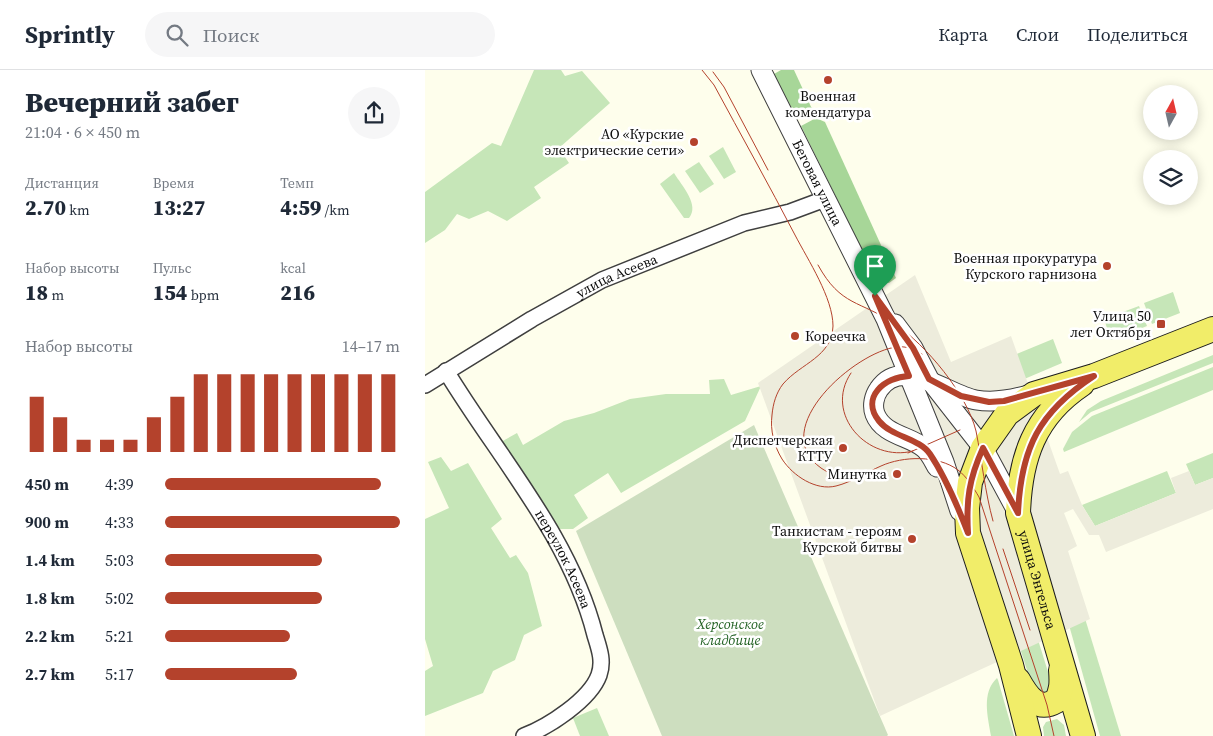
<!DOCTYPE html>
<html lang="ru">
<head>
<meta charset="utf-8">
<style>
	:root { --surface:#fff; --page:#f6f6f7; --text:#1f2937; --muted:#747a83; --line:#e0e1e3; --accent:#b4422c }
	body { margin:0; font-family:"Source Serif 4",serif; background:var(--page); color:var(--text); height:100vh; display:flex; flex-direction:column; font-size:19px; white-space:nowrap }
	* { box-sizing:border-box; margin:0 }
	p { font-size:16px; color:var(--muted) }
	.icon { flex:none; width:28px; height:28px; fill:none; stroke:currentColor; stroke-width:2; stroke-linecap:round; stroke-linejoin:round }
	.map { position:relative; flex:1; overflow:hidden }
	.drawer { display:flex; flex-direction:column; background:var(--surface); width:425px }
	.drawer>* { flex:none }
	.needle { width:32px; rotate:8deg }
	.fabs { position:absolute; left:718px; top:15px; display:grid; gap:10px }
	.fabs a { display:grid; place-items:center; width:55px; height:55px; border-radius:50%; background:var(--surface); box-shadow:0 2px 12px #0003; font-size:25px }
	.pin { position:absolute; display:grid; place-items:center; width:42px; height:42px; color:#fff; margin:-51px -21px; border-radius:50% 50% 50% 0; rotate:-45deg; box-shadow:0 0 5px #0007 }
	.pin .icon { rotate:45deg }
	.round { display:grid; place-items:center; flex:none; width:52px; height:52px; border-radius:26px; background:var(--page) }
	.summary { display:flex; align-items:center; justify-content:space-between; height:85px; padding:0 25px }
	h1 { font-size:28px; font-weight:800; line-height:38px }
	.stats { display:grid; grid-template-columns:repeat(3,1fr); gap:8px; height:85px; padding:5px 25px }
	.stats div { display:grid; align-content:center }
	.stats b { font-size:21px; font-weight:800 }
	.stats small { font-size:14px; font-weight:400 }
	.stats p { font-size:14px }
	.chart { height:140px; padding:10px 25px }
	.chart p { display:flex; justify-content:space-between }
	.chart svg { width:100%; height:90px; margin-top:5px; stroke:var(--accent); stroke-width:6 }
	ul { padding:0 25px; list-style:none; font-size:16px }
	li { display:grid; grid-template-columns:80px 60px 1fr; align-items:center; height:38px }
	li i { height:12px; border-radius:6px; background:var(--accent) }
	header { display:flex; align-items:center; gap:30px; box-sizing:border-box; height:70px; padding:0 25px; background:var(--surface); border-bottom:1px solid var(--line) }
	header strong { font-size:24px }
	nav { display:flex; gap:28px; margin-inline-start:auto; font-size:18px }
	.search { width:350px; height:45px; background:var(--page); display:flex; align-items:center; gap:12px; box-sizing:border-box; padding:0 18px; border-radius:28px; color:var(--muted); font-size:19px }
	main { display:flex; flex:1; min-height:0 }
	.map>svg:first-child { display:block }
	.green { fill:#c6e6b8 }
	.forest { fill:#a7d698 }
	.cemetery { fill:#cddebf }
	.plaza { fill:#edecdc }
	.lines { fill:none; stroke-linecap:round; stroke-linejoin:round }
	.minor-casing { stroke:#3f3f3f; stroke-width:18 }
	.tertiary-casing { stroke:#3f3f3f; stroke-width:21 }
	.primary-casing { stroke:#1d1d1d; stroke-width:26 }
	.minor { stroke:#fff; stroke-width:15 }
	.tertiary { stroke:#fff; stroke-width:19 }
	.primary { stroke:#f1ed69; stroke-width:24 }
	.tram { stroke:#b4422c; stroke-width:1 }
	.route-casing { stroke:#fff; stroke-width:10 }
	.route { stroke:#b4422c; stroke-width:6 }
	.poi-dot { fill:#b4422c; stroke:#fff; stroke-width:2 }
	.labels { text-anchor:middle; stroke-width:5; stroke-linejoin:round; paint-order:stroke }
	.poi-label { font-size:14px; fill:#0c0c0c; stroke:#fff; text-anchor:end }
	.street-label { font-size:14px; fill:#0c0c0c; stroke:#fff }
	.park-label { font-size:14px; font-style:italic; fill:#206021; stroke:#fff }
</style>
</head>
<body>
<header>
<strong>Sprintly</strong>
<div class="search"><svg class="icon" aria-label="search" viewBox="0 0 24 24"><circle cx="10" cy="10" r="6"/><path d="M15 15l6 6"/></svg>Поиск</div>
<nav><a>Карта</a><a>Слои</a><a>Поделиться</a></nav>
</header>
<main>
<section class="drawer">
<div class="summary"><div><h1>Вечерний забег</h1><p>21:04 · 6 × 450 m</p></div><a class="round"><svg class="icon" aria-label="share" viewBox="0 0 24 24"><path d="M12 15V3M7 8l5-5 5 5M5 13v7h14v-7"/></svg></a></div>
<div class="stats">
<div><p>Дистанция</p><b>2.70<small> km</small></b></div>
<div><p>Время</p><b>13:27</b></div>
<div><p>Темп</p><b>4:59<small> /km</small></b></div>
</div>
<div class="stats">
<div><p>Набор высоты</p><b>18<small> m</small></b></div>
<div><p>Пульс</p><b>154<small> bpm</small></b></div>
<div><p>kcal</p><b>216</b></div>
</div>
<div class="chart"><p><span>Набор высоты</span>14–17 m</p>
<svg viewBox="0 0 160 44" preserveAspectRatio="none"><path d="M5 44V17M15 44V27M25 44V38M35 44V38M45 44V38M55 44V27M65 44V17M75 44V6M85 44V6M95 44V6M105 44V6M115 44V6M125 44V6M135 44V6M145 44V6M155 44V6"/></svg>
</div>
<ul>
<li><b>450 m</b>4:39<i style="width:92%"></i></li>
<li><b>900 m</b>4:33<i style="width:100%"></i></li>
<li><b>1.4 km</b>5:03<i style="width:67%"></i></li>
<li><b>1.8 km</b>5:02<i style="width:67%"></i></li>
<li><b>2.2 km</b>5:21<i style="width:53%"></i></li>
<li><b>2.7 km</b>5:17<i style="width:56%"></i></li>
</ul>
</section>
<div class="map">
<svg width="788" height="666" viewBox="0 0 788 666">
	<rect width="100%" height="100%" fill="#fefeec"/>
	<g class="green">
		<polygon points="109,0 136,0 140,6 157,1 185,33 134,78 144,93 109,117 116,128 82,151 63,141 44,149 32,144 20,160 0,173 0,122 67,73 76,76"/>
		<polygon points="298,77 311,102 299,109 284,86"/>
		<polygon points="274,92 289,114 275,123 260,101"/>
		<path d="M249 103C257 116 275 135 264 148H259L235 114Z"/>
		<polygon points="748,222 755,243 727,254 719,233"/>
		<polygon points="714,236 722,256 686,270 679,249"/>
		<polygon points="628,269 637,293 597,310 562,296"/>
		<polygon points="788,285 788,293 666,342 654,352 662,340 676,331"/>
		<polygon points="788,297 788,320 639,382 638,379 647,362 667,346"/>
		<polygon points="299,309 306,325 336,316 320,351 196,423 183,403 149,425 163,448 148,459 129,459 74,373 92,363 98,375 139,351 169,343 205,329 241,324 285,324 284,310"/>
		<polygon points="788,383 788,408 770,415 761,394"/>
		<polygon points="16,387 26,401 43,393 77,449 66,458 85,488 91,485 103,503 117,556 99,565 90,590 68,601 58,623 0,646 0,601 8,596 0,569 0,449 24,438 3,392"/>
		<polygon points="742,401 751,423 670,456 657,435"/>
		<polygon points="571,435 629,621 610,625 554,450"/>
		<polygon points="643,493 696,666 675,666 632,512"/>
		<path d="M572 608 573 610 589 666H566C563 647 556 623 572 608Z"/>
		<polygon points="172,638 184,666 155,666 148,648"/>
		<polygon points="632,649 639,655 641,666 619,666 618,657 621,652"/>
	</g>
	<g class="forest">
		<polygon points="356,0 369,0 387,39 371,47 349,4"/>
		<polygon points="391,48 400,52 471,208 464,213 453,212 376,56"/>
	</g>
	<polygon class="cemetery" points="329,355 463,665 462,666 237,666 151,461"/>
	<polygon class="plaza" points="490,205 526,292 586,266 635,404 643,401 657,435 670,456 751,423 746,408 764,401 770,415 788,408 788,439 681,482 674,465 664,465 648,439 639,443 652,476 643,481 665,549 455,646 333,313"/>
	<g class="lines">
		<g class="minor-casing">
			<g id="minor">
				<path id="s1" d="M21 301C73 387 145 466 170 565 174 578 179 591 174 605 165 630 123 657 99 666"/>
				<path id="s2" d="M0 315 107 249 177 210 319 153 365 142 400 129"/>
			</g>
		</g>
		<g class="tertiary-casing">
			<g id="tertiary">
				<path id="s3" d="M336 0 461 249 519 392 535 441"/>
				<polyline points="470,254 488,278 504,309 558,378 593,443"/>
				<path d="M512 397C508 390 505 383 499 378 485 366 458 365 450 344 447 336 449 326 454 319 477 285 523 325 551 330 569 333 586 330 603 325"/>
			</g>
		</g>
		<g class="primary-casing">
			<g id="primary">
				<path id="s4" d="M657 314C609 346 595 388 593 443L658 666"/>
				<path d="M593 610C602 626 612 642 631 631 637 621 637 612 636 600"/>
				<polyline points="604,666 586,595 543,463 542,438 545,412 558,378 582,344 609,324 669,306 788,259"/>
			</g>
		</g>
		<use href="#minor" class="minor"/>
		<use href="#tertiary" class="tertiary"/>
		<use href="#primary" class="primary"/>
		<g class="tram">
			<path d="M277 0 289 15C316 65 344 115 370 165 383 190 408 228 408 256 407 287 376 293 358 314 351 323 348 334 347 345 345 360 349 376 357 389 368 406 391 421 411 416 427 412 442 402 456 396 478 386 513 385 533 400 542 407 548 417 554 427L622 635 629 666"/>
			<polyline points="288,2 299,17 343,100"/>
			<path d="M393 195C416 237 435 230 470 254 501 275 542 324 551 361 557 391 560 422 568 451"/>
			<path d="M426 303C398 344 443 393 488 381"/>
			<polyline points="483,383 535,360"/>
			<path d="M429 407C417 408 406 405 396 398 341 359 431 281 472 277 482 276 489 279 497 284"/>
			<polyline points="578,479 605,560"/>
		</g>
	</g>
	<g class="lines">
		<g class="route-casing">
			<path id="route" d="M450 226 488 278 504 309 536 326 564 332 579 331 669 306C614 342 596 378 593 443L558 378C544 409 541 430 543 463 533 437 521 408 505 384 494 368 467 367 454 351 435 327 460 307 484 306Z"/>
		</g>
		<use href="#route" class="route"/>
	</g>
	<g class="poi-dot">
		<circle cx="403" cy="10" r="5"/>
		<circle cx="269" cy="72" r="5"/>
		<circle cx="682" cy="196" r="5"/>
		<rect x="731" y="249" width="10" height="10" rx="2.5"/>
		<circle cx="370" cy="266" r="5"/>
		<circle cx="418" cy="378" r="5"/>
		<circle cx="472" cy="404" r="5"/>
		<circle cx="487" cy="469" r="5"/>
	</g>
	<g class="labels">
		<g class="poi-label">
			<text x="403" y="31" text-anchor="middle">Военная<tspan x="403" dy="16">комендатура</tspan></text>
			<text x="259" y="69">АО «Курские<tspan x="259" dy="16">электрические сети»</tspan></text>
			<text x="672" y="193">Военная прокуратура<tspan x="672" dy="16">Курского гарнизона</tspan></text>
			<text x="726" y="251">Улица 50<tspan x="726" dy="16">лет Октября</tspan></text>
			<text x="380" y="271" text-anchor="start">Кореечка</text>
			<text x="408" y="375">Диспетчерская<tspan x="408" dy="16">КТТУ</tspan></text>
			<text x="462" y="409">Минутка</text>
			<text x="477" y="466">Танкистам - героям<tspan x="477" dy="16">Курской битвы</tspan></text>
		</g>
		<g class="street-label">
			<text dy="5" stroke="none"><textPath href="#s3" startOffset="126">Беговая улица</textPath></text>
			<text dy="5" stroke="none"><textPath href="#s2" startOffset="221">улица Асеева</textPath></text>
			<text dy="5" stroke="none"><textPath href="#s1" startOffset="222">переулок Асеева</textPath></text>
			<text dy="5" stroke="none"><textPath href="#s4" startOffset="220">улица Энгельса</textPath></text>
		</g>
		<g class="park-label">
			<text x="305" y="559">Херсонское<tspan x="305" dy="16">кладбище</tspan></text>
		</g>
	</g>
</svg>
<div class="fabs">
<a><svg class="needle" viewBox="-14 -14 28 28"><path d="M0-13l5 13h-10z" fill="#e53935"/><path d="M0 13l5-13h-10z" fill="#747a83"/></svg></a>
<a><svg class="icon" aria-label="layers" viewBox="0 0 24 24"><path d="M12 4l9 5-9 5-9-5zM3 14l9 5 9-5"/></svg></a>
</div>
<div class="pin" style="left:450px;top:226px;background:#1e9e55"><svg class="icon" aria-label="arrive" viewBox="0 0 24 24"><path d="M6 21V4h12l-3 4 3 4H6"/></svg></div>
</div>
</main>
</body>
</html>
